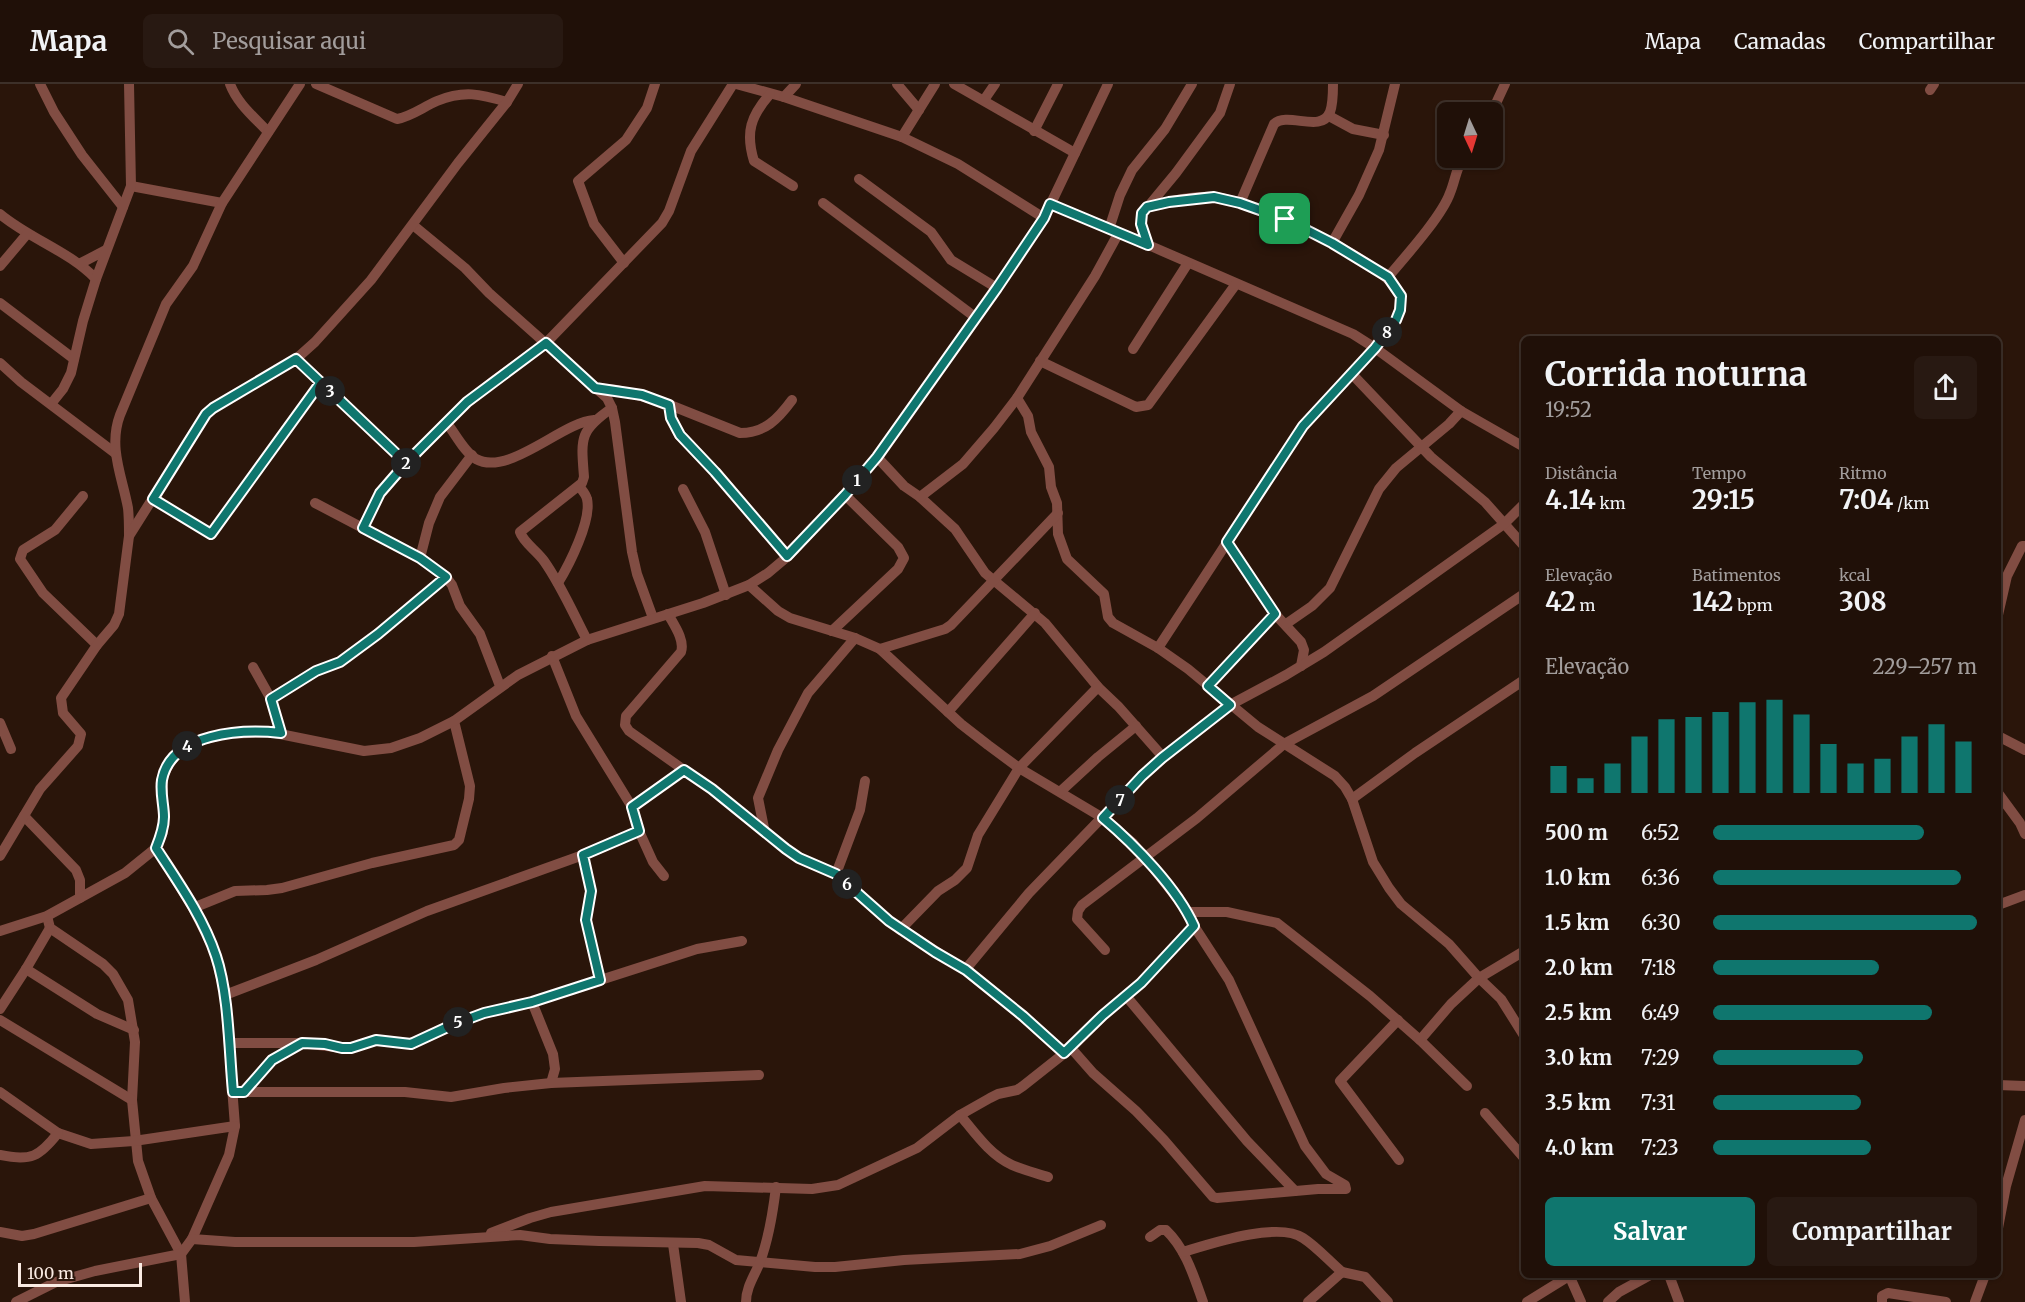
<!DOCTYPE html>
<html lang="pt">
<head>
<meta charset="utf-8">
<style>
	:root { --surface:#201008; --page:#281912; --text:#f1f3f6; --muted:#a29d9c; --line:#3d3029; --accent:#0f766e }
	body { margin:0; font-family:Merriweather,serif; background:var(--page); color:var(--text); height:100vh; display:flex; flex-direction:column; font-size:22px; white-space:nowrap }
	* { box-sizing:border-box; margin:0 }
	p { font-size:20px; color:var(--muted) }
	.icon { flex:none; width:33px; height:33px; fill:none; stroke:currentColor; stroke-width:2; stroke-linecap:round; stroke-linejoin:round }
	.map { position:relative; flex:1; overflow:hidden }
	.drawer { position:absolute; left:1521px; top:252px; width:480px; height:942px; display:flex; flex-direction:column; background:var(--surface); border-radius:9px; box-shadow:0 2px 4px #0004,0 0 0 2px var(--line) }
	.drawer>* { flex:none }
	.needle { width:39px; rotate:176deg }
	.buttons { position:absolute; left:1437px; top:18px; display:grid; gap:12px }
	.buttons a { display:grid; place-items:center; width:66px; height:66px; border-radius:9px; background:var(--surface); box-shadow:0 2px 4px #0004,0 0 0 2px var(--line); font-size:30px }
	.scale { position:absolute; left:18px; bottom:15px; width:124px; box-sizing:border-box; padding-left:6px; border:3px solid #faebe3; border-top:0; font-size:16px; line-height:21px; white-space:nowrap; color:#faebe3; -webkit-text-stroke:4px #2a150a; paint-order:stroke }
	.pin { position:absolute; display:grid; place-items:center; width:51px; height:51px; color:#fff; margin:-26px; border-radius:12px; box-shadow:0 3px 9px #0006 }
	.km { position:absolute; width:30px; height:30px; margin:-15px; border-radius:50%; background:#222; color:#fff; font-size:16px; line-height:30px; text-align:center }
	.round { display:grid; place-items:center; flex:none; width:63px; height:63px; border-radius:9px; background:var(--page) }
	.head { display:flex; align-items:center; justify-content:space-between; height:102px; padding:0 24px }
	h1 { font-size:33px; font-weight:700; line-height:45px }
	.figures { display:grid; grid-template-columns:repeat(3,1fr); gap:9px; height:102px; padding:6px 24px }
	.figures div { display:grid; align-content:center }
	.figures b { font-size:26px; font-weight:700 }
	.figures small { font-size:16px; font-weight:400 }
	.figures p { font-size:16px }
	.chart { height:168px; padding:12px 24px }
	.chart p { display:flex; justify-content:space-between }
	.chart svg { width:100%; height:108px; margin-top:6px; stroke:var(--accent); stroke-width:6 }
	.button { display:flex; gap:12px; margin-top:auto; padding:12px 24px }
	.button a { flex:1; height:69px; border-radius:9px; background:var(--accent); color:#fff; font-size:24px; font-weight:700; line-height:69px; text-align:center }
	.button a+a { background:var(--page); color:var(--text) }
	ul { padding:0 24px; list-style:none; font-size:20px }
	li { display:grid; grid-template-columns:96px 72px 1fr; align-items:center; height:45px }
	li i { height:15px; border-radius:8px; background:var(--accent) }
	header { display:flex; align-items:center; gap:36px; box-sizing:border-box; height:84px; padding:0 30px; background:var(--surface); border-bottom:2px solid var(--line) }
	header strong { font-size:28px }
	nav { display:flex; gap:33px; margin-inline-start:auto; font-size:21px }
	.search { width:420px; height:54px; background:var(--page); display:flex; align-items:center; gap:15px; box-sizing:border-box; padding:0 21px; border-radius:9px; color:var(--muted); font-size:22px }
	.map>svg:first-child { display:block }
	.lines { fill:none; stroke-linecap:round; stroke-linejoin:round }
	.minor { stroke:#814d43; stroke-width:10 }
	.route-casing { stroke:#fff; stroke-width:12 }
	.route { stroke:#0f766e; stroke-width:8 }
</style>
</head>
<body>
<header>
<strong>Mapa</strong>
<div class="search"><svg class="icon" aria-label="search" viewBox="0 0 24 24"><circle cx="10" cy="10" r="6"/><path d="M15 15l6 6"/></svg>Pesquisar aqui</div>
<nav><a>Mapa</a><a>Camadas</a><a>Compartilhar</a></nav>
</header>
<div class="map">
<svg width="2025" height="1218" viewBox="0 0 2025 1218">
	<rect width="100%" height="100%" fill="#2a150a"/>
	<g class="lines">
		<g class="minor">
			<polyline points="40,0 54,28 82,71 123,123"/>
			<path d="M230 0C237 19 254 33 268 48"/>
			<path d="M316 0 397 35C412 32 423 23 437 17 464 6 480 10 507 18"/>
			<polyline points="736,0 784,13 902,53 958,80 1044,134"/>
			<polyline points="897,0 919,26"/>
			<polyline points="954,0 1075,69"/>
			<polyline points="1930,6 1934,0"/>
			<path d="M770 10C751 32 745 48 754 77L793 102"/>
			<polyline points="784,13 796,0"/>
			<polyline points="984,16 995,0"/>
			<polyline points="1492,28 1505,0"/>
			<polyline points="1329,32 1353,45 1384,51"/>
			<polyline points="1034,47 1058,0"/>
			<polyline points="902,53 935,0"/>
			<polyline points="859,95 931,148 951,176 997,204"/>
			<polyline points="131,102 222,119"/>
			<polyline points="823,119 975,233"/>
			<path d="M1240 119 1274 40C1288 27 1321 50 1330 28 1333 20 1333 9 1333 0"/>
			<polyline points="1050,120 1153,163 1353,250 1375,264 1461,327 1524,363"/>
			<path d="M1147 123C1168 118 1193 111 1215 113 1253 118 1385 176 1399 210 1403 219 1399 228 1396 236L1352 290 1431 373 1485 418 1524 462"/>
			<path d="M0 130C30 155 69 167 96 195"/>
			<polyline points="413,141 465,184 489,209 607,314 612,324 615,338 632,468 637,490 653,534"/>
			<polyline points="1109,145 1120,111 1132,86 1165,45 1192,0"/>
			<polyline points="1332,159 1359,111 1379,66 1395,0"/>
			<polyline points="1148,161 1141,140 1142,130 1176,89 1220,29 1230,0"/>
			<polyline points="81,179 106,166"/>
			<polyline points="624,179 594,140 578,97 626,56 647,24 655,0"/>
			<polyline points="0,182 27,150"/>
			<path d="M1388 193C1405 173 1442 132 1450 109 1455 97 1456 85 1463 74"/>
			<polyline points="0,219 74,275"/>
			<polyline points="1133,265 1188,179"/>
			<polyline points="296,275 406,379"/>
			<polyline points="1040,277 1136,323 1148,321 1236,200"/>
			<polyline points="0,279 21,298 115,369"/>
			<path d="M595 304 617 306 660 317 740 349C765 349 778 335 792 316"/>
			<polyline points="1017,314 1028,332 1031,348 1049,383 1051,403 1057,419 1058,450 1067,475 1104,510 1108,533 1113,539 1158,564 1188,585 1258,643 1335,692 1345,703 1352,715 1373,778 1389,804 1401,820 1449,860 1479,894 1501,915 1523,950"/>
			<polyline points="51,320 63,305 71,289 83,237 96,195 131,102 129,0"/>
			<polyline points="669,321 671,334 679,351 715,388 787,473"/>
			<path d="M446 338C455 349 464 368 476 375 509 393 562 338 594 336"/>
			<polyline points="877,373 904,402 920,413 955,445 985,489 1045,539 1098,603 1118,622 1163,673"/>
			<polyline points="683,405 705,448 726,511"/>
			<polyline points="83,412 55,446 23,466 20,475 43,509 97,561"/>
			<polyline points="920,413 963,380 994,344 1017,314 1095,192 1118,150"/>
			<polyline points="153,415 211,450 321,298"/>
			<polyline points="315,419 420,474 446,493 452,501 460,522 480,550 500,602"/>
			<polyline points="363,444 380,409 446,338 467,318 496,295 546,259 662,139 669,127 691,67 733,0"/>
			<path d="M129 452C129 443 129 433 128 424 122 392 108 363 120 331L166 220 193 182 222 119 300 0"/>
			<polyline points="1227,458 1275,530 1301,558 1304,566 1301,582"/>
			<polyline points="420,474 429,439 440,413 472,371"/>
			<path d="M558 499C569 481 592 436 587 415 586 410 582 406 579 402"/>
			<polyline points="749,501 778,527 790,534 855,554 880,565 961,640 988,661 1019,684 1103,734 1133,759 1188,828 1194,842 1229,896 1305,1062 1326,1090 1345,1101 1346,1105 1318,1105 1217,1114 1213,1113 1164,1056 1136,1027 1093,989 1071,964"/>
			<path d="M668 530C674 541 685 556 681 568L626 632 625 641 629 647 684 686"/>
			<polyline points="1998,531 2007,492 2022,462 2025,462"/>
			<polyline points="1286,540 1312,522 1330,504 1379,405 1396,384 1449,340 1461,327"/>
			<polyline points="832,547 898,485 904,474 898,463 845,411"/>
			<path d="M587 556C573 529 561 501 544 477 537 467 523 458 520 448L582 399 584 393C581 354 579 347 612 324"/>
			<polyline points="1158,564 1303,342 1352,290"/>
			<polyline points="880,565 945,545 951,541 1058,429"/>
			<polyline points="552,572 576,632 632,723 639,747 583,771 591,807 586,836 600,895"/>
			<polyline points="253,583 271,615 281,649"/>
			<polyline points="1208,602 1275,530"/>
			<polyline points="271,615 316,587 340,578 378,550 446,493"/>
			<polyline points="948,628 1035,529"/>
			<polyline points="0,639 11,665"/>
			<polyline points="1998,652 2025,666"/>
			<polyline points="1061,707 1098,673 1136,642"/>
			<polyline points="1998,709 2020,739 2025,750"/>
			<polyline points="1352,715 1415,669 1524,596"/>
			<polyline points="632,723 684,686 712,705 786,765 799,774 836,790 889,837 965,886 1023,932 1064,969"/>
			<polyline points="24,732 76,786 80,796 80,814"/>
			<polyline points="639,747 653,778 664,792"/>
			<polyline points="765,749 758,714 778,666 808,609 855,554"/>
			<polyline points="156,764 193,824 214,866 225,911 235,1042 229,1071 192,1155"/>
			<polyline points="0,772 40,705 78,662 81,650 63,629 61,614 97,561 114,541 119,530 129,452 206,330 213,324 296,275 315,258 371,196 458,79 507,18 518,0"/>
			<polyline points="836,790 860,726 865,697"/>
			<polyline points="1998,821 2025,811"/>
			<polyline points="193,824 235,807 267,806 282,804 372,779 454,761 459,756 469,715 470,702 454,637"/>
			<polyline points="1188,828 1227,828 1277,839 1370,912 1420,956 1467,1002"/>
			<polyline points="47,832 50,844 103,880 113,890 128,916 135,958 132,1016 138,1077 151,1114 181,1170 185,1218"/>
			<polyline points="900,846 938,807 955,796 967,784 978,751 1019,684 1098,603"/>
			<polyline points="0,847 47,832 125,789 156,764 163,748 163,693 169,680 179,668 191,659 225,650 270,648 364,667 391,664 420,654 454,637 518,591 587,556 703,519 749,501 768,489 787,473 845,411 877,373 997,204 1044,134 1108,0"/>
			<polyline points="1105,866 1077,835 1078,827 1082,821 1197,734 1284,660 1373,612 1524,510"/>
			<polyline points="26,885 97,930 134,946"/>
			<polyline points="965,886 1029,809 1142,692 1163,673 1230,621 1286,591 1324,568 1403,512 1504,440 1524,420"/>
			<polyline points="225,911 316,876 427,827 583,771"/>
			<polyline points="1126,912 1247,1057 1295,1107"/>
			<polyline points="532,918 553,970 555,985 551,999"/>
			<polyline points="0,925 26,885 50,844"/>
			<polyline points="0,936 132,1016"/>
			<polyline points="1398,936 1340,997 1399,1076"/>
			<polyline points="1420,956 1451,920 1479,894 1524,867"/>
			<polyline points="229,959 299,959"/>
			<polyline points="1998,1001 2025,1002"/>
			<polyline points="0,1008 58,1049 91,1060 134,1057 235,1042"/>
			<polyline points="233,1008 405,1008 451,1013 504,1004 551,999 759,991"/>
			<polyline points="244,1008 272,976 302,959 343,964 351,964 376,956 411,960 452,941 484,929 532,918 697,865 742,857"/>
			<polyline points="1485,1029 1524,1074"/>
			<path d="M960 1031C975 1049 990 1071 1012 1081 1023 1086 1036 1089 1048 1093"/>
			<path d="M0 1071C31 1078 40 1072 58 1049"/>
			<polyline points="1998,1144 2006,1102 2025,1036"/>
			<polyline points="0,1148 22,1152 34,1150 151,1114"/>
			<polyline points="491,1149 530,1134 551,1128 705,1102 812,1105 838,1101 917,1064 960,1031 990,1014 998,1010 1017,1006 1023,1002 1071,964 1103,931 1141,899 1194,842"/>
			<path d="M1150 1153 1160 1146H1166C1186 1165 1194 1193 1203 1218"/>
			<polyline points="673,1160 681,1218"/>
			<path d="M1183 1168C1210 1160 1278 1137 1303 1154 1317 1163 1329 1177 1342 1188"/>
			<polyline points="1569,1191 1581,1218"/>
			<polyline points="1669,1191 1679,1218"/>
			<polyline points="16,1218 56,1198 95,1187 181,1170 192,1155 235,1158 414,1158 520,1151 550,1155 599,1157 698,1159 709,1161 736,1176 815,1183 835,1183 904,1176 1020,1170 1050,1162 1101,1141"/>
			<path d="M746 1218C746 1203 755 1191 760 1178 769 1154 773 1128 776 1103"/>
			<polyline points="1308,1218 1342,1188 1365,1193 1388,1218"/>
			<polyline points="1527,1218 1569,1192"/>
			<polyline points="1608,1218 1619,1208 1650,1191"/>
			<polyline points="1882,1218 1882,1212 1888,1209 1946,1218"/>
			<polyline points="1975,1218 1985,1191"/>
		</g>
	</g>
	<g class="lines">
		<g class="route-casing">
			<path id="route" d="M1285 135 1240 119 1214 113 1169 118 1147 123 1142 129 1141 140 1148 161 1050 120 1044 134 997 204 877 373 845 411 787 472 715 388 680 351 671 334 669 321 642 311 595 304 546 259 467 318 406 379 296 275 213 324 206 330 153 415 211 450 321 298 406 379 380 409 363 444 420 474 446 493 378 550 340 578 316 587 271 615 281 649C243 645 171 648 162 696 160 709 164 721 164 733 164 744 160 754 156 764 178 798 203 833 216 872 229 911 229 967 233 1008H244L272 976 302 959 325 960 342 964H351L376 956 411 960 452 941 484 929 532 918 600 896 586 836 591 807 583 771 639 747 632 723 684 686 712 705 786 765 799 774 836 790 889 837 935 868 966 886 1023 932 1064 969 1103 931 1141 899 1194 842C1177 804 1135 761 1103 734L1142 692 1162 674 1230 621 1208 602 1275 530 1227 458 1303 342 1375 264 1396 236 1400 226 1401 212 1388 193 1332 159 1285 135"/>
		</g>
		<use href="#route" class="route"/>
	</g>
</svg>
<div class="buttons">
<a><svg class="needle" viewBox="-14 -14 28 28"><path d="M0-13l5 13h-10z" fill="#e53935"/><path d="M0 13l5-13h-10z" fill="#a29d9c"/></svg></a>
</div>
<div class="scale">100 m</div>
<div class="pin" style="left:1285px;top:135px;background:#1e9e55"><svg class="icon" aria-label="arrive" viewBox="0 0 24 24"><path d="M6 21V4h12l-3 4 3 4H6"/></svg></div>
<b class="km" style="left:857px;top:396px">1</b>
<b class="km" style="left:406px;top:379px">2</b>
<b class="km" style="left:330px;top:307px">3</b>
<b class="km" style="left:187px;top:662px">4</b>
<b class="km" style="left:458px;top:938px">5</b>
<b class="km" style="left:847px;top:800px">6</b>
<b class="km" style="left:1120px;top:716px">7</b>
<b class="km" style="left:1387px;top:248px">8</b>
<section class="drawer">
<div class="head"><div><h1>Corrida noturna</h1><p>19:52</p></div><a class="round"><svg class="icon" aria-label="share" viewBox="0 0 24 24"><path d="M12 15V3M7 8l5-5 5 5M5 13v7h14v-7"/></svg></a></div>
<div class="figures">
<div><p>Distância</p><b>4.14<small> km</small></b></div>
<div><p>Tempo</p><b>29:15</b></div>
<div><p>Ritmo</p><b>7:04<small> /km</small></b></div>
</div>
<div class="figures">
<div><p>Elevação</p><b>42<small> m</small></b></div>
<div><p>Batimentos</p><b>142<small> bpm</small></b></div>
<div><p>kcal</p><b>308</b></div>
</div>
<div class="chart"><p><span>Elevação</span>229–257 m</p>
<svg viewBox="0 0 160 44" preserveAspectRatio="none"><path d="M5 44V33M15 44V38M25 44V32M35 44V21M45 44V14M55 44V13M65 44V11M75 44V7M85 44V6M95 44V12M105 44V24M115 44V32M125 44V30M135 44V21M145 44V16M155 44V23"/></svg>
</div>
<ul>
<li><b>500 m</b>6:52<i style="width:80%"></i></li>
<li><b>1.0 km</b>6:36<i style="width:94%"></i></li>
<li><b>1.5 km</b>6:30<i style="width:100%"></i></li>
<li><b>2.0 km</b>7:18<i style="width:63%"></i></li>
<li><b>2.5 km</b>6:49<i style="width:83%"></i></li>
<li><b>3.0 km</b>7:29<i style="width:57%"></i></li>
<li><b>3.5 km</b>7:31<i style="width:56%"></i></li>
<li><b>4.0 km</b>7:23<i style="width:60%"></i></li>
</ul>
<div class="button"><a>Salvar</a><a>Compartilhar</a></div>
</section>
</div>
</body>
</html>
